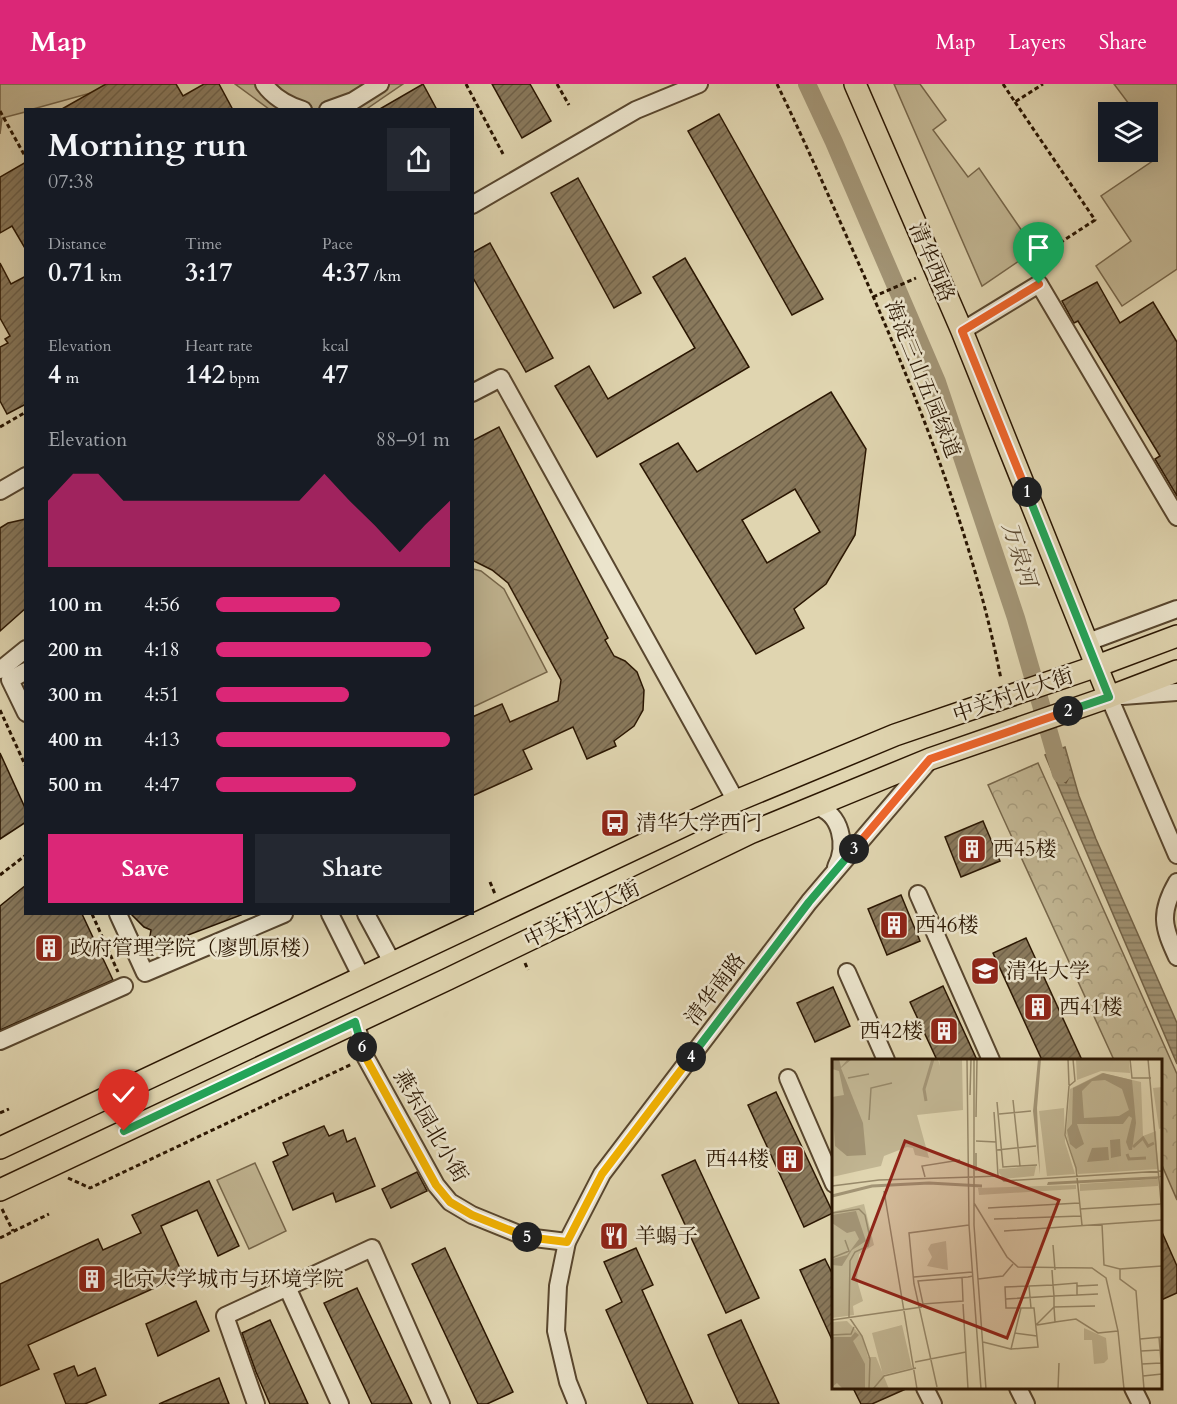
<!DOCTYPE html>
<html lang="en">
<head>
<meta charset="utf-8">
<style>
	:root { --surface:#171b24; --page:#242831; --text:#f1f3f6; --muted:#9ea1a6; --accent:#db2777 }
	body { margin:0; font-family:Cardo,"Noto Serif SC",serif; background:var(--page); color:var(--text); height:100vh; display:flex; flex-direction:column; font-size:22px; white-space:nowrap }
	* { box-sizing:border-box; margin:0 }
	p { font-size:20px; color:var(--muted) }
	.icon { flex:none; width:33px; height:33px; fill:none; stroke:currentColor; stroke-width:2; stroke-linecap:round; stroke-linejoin:round }
	.map { position:relative; flex:1; overflow:hidden }
	.details { position:absolute; left:24px; top:24px; width:450px; height:807px; display:flex; flex-direction:column; background:var(--surface); border-radius:0px; box-shadow:0 6px 24px #0002 }
	.details>* { flex:none }
	.controls { position:absolute; left:1098px; top:18px; display:grid; gap:12px }
	.controls a { display:grid; place-items:center; width:60px; height:60px; border-radius:0px; background:var(--surface); box-shadow:0 6px 24px #0002; font-size:30px }
	.pin { position:absolute; display:grid; place-items:center; width:51px; height:51px; color:#fff; margin:-62px -26px; border-radius:50% 50% 50% 0; rotate:-45deg; box-shadow:0 0 6px #0007 }
	.pin .icon { rotate:45deg }
	.km { position:absolute; width:30px; height:30px; margin:-15px; border-radius:50%; background:#222; color:#fff; font-size:16px; line-height:30px; text-align:center }
	.round { display:grid; place-items:center; flex:none; width:63px; height:63px; border-radius:0px; background:var(--page) }
	.overview { display:flex; align-items:center; justify-content:space-between; height:102px; padding:0 24px }
	h1 { font-size:33px; font-weight:600; line-height:45px }
	.metrics { display:grid; grid-template-columns:repeat(3,1fr); gap:9px; height:102px; padding:6px 24px }
	.metrics div { display:grid; align-content:center }
	.metrics b { font-size:26px; font-weight:600 }
	.metrics small { font-size:16px; font-weight:400 }
	.metrics p { font-size:16px }
	.chart { height:168px; padding:12px 24px }
	.chart p { display:flex; justify-content:space-between }
	.chart svg { width:100%; height:108px; margin-top:6px; fill:var(--accent); opacity:.7 }
	.button { display:flex; gap:12px; margin-top:auto; padding:12px 24px }
	.button a { flex:1; height:69px; border-radius:0px; background:var(--accent); color:#fff; font-size:24px; font-weight:600; line-height:69px; text-align:center }
	.button a+a { background:var(--page); color:var(--text) }
	ul { padding:0 24px; list-style:none; font-size:20px }
	li { display:grid; grid-template-columns:96px 72px 1fr; align-items:center; height:45px }
	li i { height:15px; border-radius:8px; background:var(--accent) }
	header { display:flex; align-items:center; gap:36px; box-sizing:border-box; height:84px; padding:0 30px; background:var(--accent); color:#fff }
	header strong { font-size:28px }
	nav { display:flex; gap:33px; margin-inline-start:auto; font-size:21px }
	.map>svg:first-child { display:block }
	.green { fill:#c1b592; stroke:#76664a; stroke-width:1.5 }
	.forest { fill:url(#forest-crowns); stroke:#76664a; stroke-width:1.5 }
	.water { fill:url(#water-rules); stroke:#726247; stroke-width:1.5 }
	.lines { fill:none; stroke-linecap:round; stroke-linejoin:round }
	.shore { stroke:#66553c; stroke-width:1.5 }
	.canal { stroke:#a29475; stroke-width:18 }
	.building { fill:url(#building-hatch); stroke:#2a1602; stroke-width:1.5; fill-rule:evenodd }
	.minor-casing { stroke:#58462e; stroke-width:20 }
	.major-casing { stroke:#2a1602; stroke-width:24 }
	.path { stroke:#2a1602; stroke-width:3; stroke-dasharray:4.5 3; stroke-linecap:butt }
	.minor { stroke:#ebe4cc; stroke-width:16 }
	.major { stroke:#e0d5b0; stroke-width:21 }
	.path-bridge { stroke:#2a1602; stroke-width:3; stroke-dasharray:4.5 3; stroke-linecap:butt }
	.split-1-casing { stroke:#fff; stroke-width:12 }
	.split-2-casing { stroke:#fff; stroke-width:12 }
	.split-3-casing { stroke:#fff; stroke-width:12 }
	.split-4-casing { stroke:#fff; stroke-width:12 }
	.split-5-casing { stroke:#fff; stroke-width:12 }
	.split-6-casing { stroke:#fff; stroke-width:12 }
	.split-7-casing { stroke:#fff; stroke-width:12 }
	.split-1 { stroke:#f0652b; stroke-width:8 }
	.split-2 { stroke:#22a559; stroke-width:8 }
	.split-3 { stroke:#f0652b; stroke-width:8 }
	.split-4 { stroke:#22a559; stroke-width:8 }
	.split-5 { stroke:#f5b400; stroke-width:8 }
	.split-6 { stroke:#f5b400; stroke-width:8 }
	.split-7 { stroke:#22a559; stroke-width:8 }
	.labels { text-anchor:middle; stroke-width:5; stroke-linejoin:round; paint-order:stroke }
	.street-label { font-size:21px; fill:#2a1602; stroke:#ebe4cc }
	.poi-label { font-size:21px; fill:#2a1602; stroke:#ebe4cc; text-anchor:start }
	.water-label { font-size:22px; font-style:italic; fill:#5a4830; stroke:#ebe4cc }
	.inset-river { fill:none; stroke:#a29475; stroke-width:3 }
	.inset-road { fill:none; stroke:#97896a; stroke-width:1.5 }
	.view { fill:#8f2418; fill-opacity:0.15; stroke:#8f2418; stroke-width:3 }
	.inset-edge { fill:none; stroke:#2a1602; stroke-width:3 }
</style>
</head>
<body>
<header>
<strong>Map</strong>
<nav><a>Map</a><a>Layers</a><a>Share</a></nav>
</header>
<div class="map">
<svg width="1177" height="1320" viewBox="0 0 1177 1320">
	<defs>
		<pattern id="forest-crowns" width="20" height="18" patternUnits="userSpaceOnUse" patternTransform="scale(1.5)"><rect width="20" height="18" fill="#c1b592"/><path d="M2 6a3 3 0 1 1 6 0M12 15a3 3 0 1 1 6 0" fill="none" stroke="#a69b7c"/></pattern>
		<pattern id="water-rules" width="6" height="5" patternUnits="userSpaceOnUse" patternTransform="scale(1.5)"><rect width="6" height="5" fill="#a29475"/><path d="M0 2.5h6" fill="none" stroke="#84785e"/></pattern>
		<pattern id="building-hatch" width="6" height="6" patternUnits="userSpaceOnUse" patternTransform="scale(1.5)"><rect width="6" height="6" fill="#89795c"/><path d="M-1 1l2-2M0 6l6-6M5 7l2-2" fill="none" stroke="#70624a"/></pattern>
	</defs>
	<rect width="100%" height="100%" fill="#e0d5b0"/>
	<filter id="stains"><feTurbulence type="fractalNoise" baseFrequency=".00333" numOctaves="4"/><feColorMatrix values="0 0 0 0 .2 0 0 0 0 .09 0 0 0 0 .02 0 0 0 .5 -.17"/></filter>
	<radialGradient id="worn" r=".72"><stop offset=".6" stop-color="#630" stop-opacity="0"/><stop offset="1" stop-color="#630" stop-opacity=".3"/></radialGradient>
	<g class="green">
		<polygon points="0,0 123,0 33,25 26,26 25,28 2,34 0,50"/>
		<polygon points="235,0 403,0 365,26 269,25"/>
		<polygon points="894,0 920,0 946,36 933,46 968,93 979,84 1035,166 982,202"/>
		<polygon points="1114,0 1177,0 1177,185 1122,222 1096,182 1131,157 1101,112 1154,76 1148,67 1148,28 1135,28"/>
		<polygon points="473,485 481,487 504,505 547,588 473,623"/>
		<polygon points="255,1079 286,1147 249,1165 217,1096"/>
	</g>
	<polygon class="forest" points="1038,679 1177,990 1177,1116 1161,1079 1160,976 1114,976 988,701"/>
	<polygon class="water" points="1065,663 1079,712 1096,755 1177,939 1177,980 1045,671"/>
	<g class="lines">
		<polygon class="shore" points="1060,672 1068,695 1066,699 1063,697 1054,677 1055,674"/>
		<polyline class="canal" points="807,0 834,58 937,298 1016,534 1061,690"/>
	</g>
	<g class="building">
		<polygon points="106,0 176,0 183,12 204,0 219,0 233,26 60,26"/>
		<polygon points="423,0 437,26 378,26"/>
		<polygon points="492,0 530,0 551,37 522,54"/>
		<polygon points="719,30 823,215 792,231 688,47"/>
		<polygon points="26,78 26,166 12,142 0,149 0,93"/>
		<polygon points="578,94 641,209 614,224 551,109"/>
		<polygon points="490,159 553,274 526,288 472,192 472,169"/>
		<polygon points="685,174 749,283 597,373 555,302 589,282 608,315 695,264 653,193"/>
		<polygon points="0,179 11,200 26,192 26,320 7,330 0,317 0,263 8,259 5,255 10,252 0,234"/>
		<polygon points="1097,198 1120,239 1153,218 1177,258 1177,412 1155,375 1160,372 1078,237 1074,239 1062,217"/>
		<path d="M831 308 866 365 855 451 826 500 794 525 804 544 756 570 640 380 678 359 697 388ZM795 405 820 448 767 479 742 436Z"/>
		<polygon points="499,343 608,554 605,556 614,572 625,577 637,588 644,606 643,626 634,642 614,657 616,662 587,675 573,643 523,666 532,685 472,712 472,633 502,620 510,638 558,617 561,596 508,499 492,486 472,476 472,357"/>
		<polygon points="26,435 26,524 0,547 0,444 8,439"/>
		<polygon points="0,669 26,726 26,738 0,755"/>
		<polygon points="983,737 1000,777 961,793 945,753"/>
		<polygon points="26,801 26,830 82,830 113,896 0,946 0,822"/>
		<polygon points="901,811 920,857 887,871 868,825"/>
		<polygon points="131,830 240,830 241,831 175,856 169,856 150,852 151,846 144,843"/>
		<polygon points="1026,854 1082,976 1042,976 993,869"/>
		<polygon points="943,902 977,976 937,976 910,918"/>
		<polygon points="833,903 850,942 815,958 797,919"/>
		<polygon points="776,1008 833,1129 804,1143 748,1021"/>
		<polygon points="324,1042 329,1052 343,1046 347,1058 355,1054 375,1102 336,1118 333,1109 293,1126 273,1078 288,1071 283,1059"/>
		<polygon points="695,1076 759,1214 726,1229 662,1091"/>
		<polygon points="417,1088 427,1107 391,1124 382,1105"/>
		<polygon points="209,1097 239,1162 218,1172 197,1126 161,1142 183,1191 28,1261 39,1285 0,1302 0,1200 98,1155 103,1166 141,1149 132,1131"/>
		<polygon points="1161,1146 1177,1182 1177,1209 1161,1216"/>
		<polygon points="445,1164 513,1308 487,1320 478,1320 412,1180"/>
		<polygon points="636,1164 653,1201 642,1206 693,1320 648,1320 606,1226 622,1218 604,1178"/>
		<polygon points="825,1175 834,1193 834,1260 800,1186"/>
		<polygon points="357,1204 412,1320 372,1320 324,1219"/>
		<polygon points="196,1217 209,1247 158,1272 146,1240"/>
		<polygon points="270,1236 308,1320 270,1320 256,1288 242,1249"/>
		<polygon points="741,1236 779,1320 739,1320 717,1272 708,1251"/>
		<polygon points="74,1282 78,1292 95,1284 106,1311 85,1320 66,1320 54,1290"/>
		<polygon points="219,1294 229,1320 159,1320"/>
		<polygon points="853,1304 908,1304 872,1320 861,1320"/>
	</g>
	<g class="lines">
		<g class="minor-casing">
			<g id="minor">
				<path d="M264 0C274 14 287 21 303 26"/>
				<polyline points="328,26 353,17 380,0"/>
				<polyline points="472,121 636,26 699,0"/>
				<polyline points="962,247 1039,200 1177,433"/>
				<polyline points="472,309 501,294 736,717"/>
				<polyline points="0,407 26,392"/>
				<polyline points="1088,558 1177,525"/>
				<polyline points="0,586 26,565"/>
				<polyline points="26,587 10,596 26,629"/>
				<polyline points="1177,608 1109,613 1177,771"/>
				<path d="M815 722C842 729 847 762 836 783"/>
				<path d="M1177 798C1159 829 1163 843 1177 873"/>
				<polyline points="918,810 991,976"/>
				<polyline points="118,830 145,889 284,830"/>
				<polyline points="330,830 362,894"/>
				<polyline points="366,830 393,880"/>
				<polyline points="847,888 886,976"/>
				<polyline points="355,938 366,974 436,1101 450,1118 472,1131 526,1153 567,1158"/>
				<polyline points="0,957 124,902"/>
				<polyline points="788,994 834,1100"/>
				<polyline points="287,1203 340,1320"/>
				<polyline points="925,1304 933,1320"/>
				<polyline points="1018,1304 1026,1320"/>
				<polyline points="1133,1304 1141,1320"/>
				<polyline points="256,1320 225,1232 372,1164 441,1320"/>
				<polyline points="577,1320 568,1298 556,1247 558,1202 567,1158 602,1090 809,818 929,677"/>
			</g>
		</g>
		<g class="major-casing">
			<g id="major">
				<polyline points="855,0 962,247 1109,613"/>
				<polyline points="0,1064 736,717 895,651 1097,582 1177,552"/>
				<polyline points="0,1106 448,895 750,749 930,675 1109,613 1177,587"/>
			</g>
		</g>
		<g class="path">
			<polyline points="466,0 503,70"/>
			<polyline points="557,0 569,21"/>
			<path d="M777 0C807 62 834 124 862 187 920 319 973 453 1001 595"/>
			<polyline points="1003,0 1015,18 1043,0"/>
			<polyline points="1015,18 1095,136 1026,181 1030,187"/>
			<polyline points="0,27 26,74"/>
			<polyline points="0,343 26,328"/>
			<polyline points="0,626 26,683"/>
			<polyline points="0,791 26,771"/>
			<polyline points="490,798 495,810"/>
			<polyline points="92,830 118,888"/>
			<polyline points="525,879 528,886"/>
			<polyline points="0,1029 9,1025"/>
			<polyline points="68,1094 90,1104 352,980"/>
			<polyline points="2,1125 13,1147"/>
			<polyline points="0,1154 49,1130"/>
		</g>
		<use href="#minor" class="minor"/>
		<use href="#major" class="major"/>
		<polyline class="path-bridge" points="873,213 916,194"/>
	</g>
	<g class="lines">
		<g class="split-1-casing">
			<polyline id="split-1" points="1027,408 962,247 1039,200"/>
		</g>
		<g class="split-2-casing">
			<polyline id="split-2" points="1027,408 1109,613 1068,627"/>
		</g>
		<g class="split-3-casing">
			<polyline id="split-3" points="854,765 930,675 1068,627"/>
		</g>
		<g class="split-4-casing">
			<polyline id="split-4" points="691,973 809,818 854,765"/>
		</g>
		<g class="split-5-casing">
			<polyline id="split-5" points="527,1153 567,1158 602,1090 691,973"/>
		</g>
		<g class="split-6-casing">
			<polyline id="split-6" points="362,963 366,974 436,1101 450,1118 472,1131 527,1153"/>
		</g>
		<g class="split-7-casing">
			<polyline id="split-7" points="124,1047 355,938 362,963"/>
		</g>
		<use href="#split-1" class="split-1"/>
		<use href="#split-2" class="split-2"/>
		<use href="#split-3" class="split-3"/>
		<use href="#split-4" class="split-4"/>
		<use href="#split-5" class="split-5"/>
		<use href="#split-6" class="split-6"/>
		<use href="#split-7" class="split-7"/>
	</g>
	<defs>
		<g id="bus-square" transform="scale(1.5)"><rect x="-9" y="-9" width="18" height="18" rx="4" fill="#8f2418" stroke="#ebe4cc"/><path d="M-5-6H5V4H4V6H2V4H-2V6H-4V4H-5ZM-3.5-4V0h7V-4ZM-3.5 1.2v1.5H-2V1.2ZM2 1.2v1.5H3.5V1.2Z" fill="#fff"/></g>
		<g id="building-square" transform="scale(1.5)"><rect x="-9" y="-9" width="18" height="18" rx="4" fill="#8f2418" stroke="#ebe4cc"/><path d="M-4-6H4V6H1V3H-1V6H-4ZM-2.5-4.3h1.7v1.8h-1.7ZM.8-4.3h1.7v1.8H.8ZM-2.5-1h1.7V.8h-1.7ZM.8-1h1.7V.8H.8Z" fill="#fff"/></g>
		<g id="university-square" transform="scale(1.5)"><rect x="-9" y="-9" width="18" height="18" rx="4" fill="#8f2418" stroke="#ebe4cc"/><path d="M0-5L7-2L0 1L-7-2ZM-4 1L0 2.5L4 1V4Q0 6-4 4Z" fill="#fff"/></g>
		<g id="restaurant-square" transform="scale(1.5)"><rect x="-9" y="-9" width="18" height="18" rx="4" fill="#8f2418" stroke="#ebe4cc"/><path d="M-5-6h1v4h1v-4h1v4h1v-4h1v5L-1.5 .5V6h-2V.5L-5-1ZM5-6V6H3V1.5H1.5Q1.5-4 5-6Z" fill="#fff"/></g>
	</defs>
	<g fill-rule="evenodd">
		<use href="#bus-square" x="615" y="739"/>
		<use href="#building-square" x="972" y="765"/>
		<use href="#building-square" x="894" y="841"/>
		<use href="#building-square" x="49" y="864"/>
		<use href="#university-square" x="985" y="887"/>
		<use href="#building-square" x="1038" y="923"/>
		<use href="#building-square" x="944" y="947"/>
		<use href="#building-square" x="790" y="1075"/>
		<use href="#restaurant-square" x="614" y="1152"/>
		<use href="#building-square" x="92" y="1195"/>
	</g>
	<g class="labels">
		<g class="street-label">
			<text transform="translate(932 178) rotate(67)" y="7">清华西路</text>
			<text transform="translate(923 295) rotate(68)" y="7">海淀三山五园绿道</text>
			<text transform="translate(1013 611) rotate(-19)" y="7">中关村北大街</text>
			<text transform="translate(582 830) rotate(-26)" y="7">中关村北大街</text>
			<text transform="translate(715 905) rotate(-53)" y="7">清华南路</text>
			<text transform="translate(431 1042) rotate(60)" y="7">燕东园北小街</text>
		</g>
		<g class="poi-label">
			<text x="636" y="746">清华大学西门</text>
			<text x="993" y="772">西45楼</text>
			<text x="915" y="848">西46楼</text>
			<text x="70" y="871">政府管理学院（廖凯原楼）</text>
			<text x="1006" y="894">清华大学</text>
			<text x="1059" y="930">西41楼</text>
			<text x="923" y="954" text-anchor="end">西42楼</text>
			<text x="769" y="1082" text-anchor="end">西44楼</text>
			<text x="635" y="1159">羊蝎子</text>
			<text x="113" y="1202">北京大学城市与环境学院</text>
		</g>
		<g class="water-label">
			<text transform="translate(1020 470) rotate(72)" y="8">万泉河</text>
		</g>
	</g>
	<g transform="translate(832 975)">
		<rect width="330" height="330" fill="#e0d5b0"/>
		<path d="M0 0H106L108 7 107 0H130L131 51 85 56 97 99 83 96 81 89 75 88 52 97 49 107 0 118ZM297 0 298 14 269 12 245 21 244 1ZM270 14 309 23 311 77 324 72 326 110 246 115 234 75 238 30ZM232 49 233 83 243 115 215 117 207 52ZM32 145 42 186 27 195 25 221 31 242 21 247 22 256 0 259V153ZM114 182 116 211 95 207 100 198 96 190 99 185ZM15 262 30 277 36 298H44L57 330H0V263ZM70 266 80 309 51 316 40 274ZM252 269 274 279 276 300 272 304 262 305 260 281H252Z" fill="#c1b592"/>
		<path d="M330 28V69L327 70 321 29ZM204 107 202 117 172 120 167 114V110ZM326 120V127L248 132V125ZM244 126V130L147 136 146 129Z" fill="#c1b592"/>
		<path d="M0 0H7L9 8 16 0H20L9 9 31 64 34 96 15 97 3 87 0 38 12 36 7 12 0 10ZM206 0H209L205 49 208 116 201 52ZM271 14 300 21 304 64 300 91H297L294 83 300 59 297 57 291 65H245L252 85 244 90 238 85 235 71 240 65 241 29ZM273 21 290 30 297 51 287 57 252 59 250 32 260 22ZM288 80 289 97 279 99 278 81ZM276 88 277 101 255 103 260 89ZM330 117 325 120 215 126 216 123ZM24 152 34 182 20 191 10 207 0 206V200L15 196 27 180 23 172 15 174 0 164V156ZM23 273 27 276 21 282 33 305V330H11L5 324 0 328V278H19Z" fill="#a29475" fill-rule="evenodd"/>
		<path class="inset-river" d="M94 42 92 30 101 0M301 88 311 79 316 87 322 84M295 95 297 100 314 99M0 137 40 127 97 124 150 127"/>
		<path class="inset-road" d="M135 0 137 166 149 330M142 0V166L154 330M236 0 237 26M241 0 243 22 237 27 233 76 244 109 250 166M298 0 300 19H319M316 0 330 154M16 19 37 15M138 36 139 0M181 41 188 107M165 43 171 108 205 106M162 53 164 83M167 55 199 52M144 58 145 0M37 61 39 29 60 24M144 82 164 83 166 117M165 91 204 87M144 112V94M93 118 90 107 128 101M142 118 166 117 172 122 330 112M0 127 47 121 141 118M52 132 85 330M142 144 175 198 186 208 260 209 274 219 286 272 292 330M156 149 247 144M248 150 330 145M0 154 27 150 33 156 38 179 36 187 23 193 18 202 17 258M162 160 249 157M270 165 272 206 288 210M172 172 330 161M221 186 223 211M0 199 17 192 13 181M82 218 140 213M130 218 131 242 91 245 86 222 136 218 141 217M146 220 171 217 181 205M197 227 221 226 245 224V236L222 237 221 226 220 211M245 227 266 226M245 236 266 235M174 240 222 237V248L263 247M131 245 136 330M17 258 30 277 38 300 37 330M0 261 90 248M223 263 244 260 266 274 286 272M204 266 222 248M205 266 223 263 222 248M183 274 205 277M0 276 19 275 22 268M327 278 330 315M308 280 330 278M151 283 179 290 189 249M179 290 206 288 202 249H174L173 228 197 227 199 249M309 292 328 291M83 303 134 293M310 305 329 304M311 317 330 315M105 328 82 225 77 174 137 166M41 330 52 317 84 309M226 330 227 304M312 330 304 232 288 220V210L330 207"/>
		<path class="view" d="M73 82 227 141 175 279 21 220Z"/>
		<rect width="330" height="330" class="inset-edge"/>
	</g>
	<rect width="100%" height="100%" filter="url(#stains)"/>
	<rect width="100%" height="100%" fill="url(#worn)"/>
</svg>
<div class="controls">
<a><svg class="icon" aria-label="layers" viewBox="0 0 24 24"><path d="M12 4l9 5-9 5-9-5zM3 14l9 5 9-5"/></svg></a>
</div>
<div class="pin" style="left:1039px;top:200px;background:#1e9e55"><svg class="icon" aria-label="arrive" viewBox="0 0 24 24"><path d="M6 21V4h12l-3 4 3 4H6"/></svg></div>
<div class="pin" style="left:124px;top:1047px;background:#d93025"><svg class="icon" aria-label="check" viewBox="0 0 24 24"><path d="M5 12l5 5 9-10"/></svg></div>
<b class="km" style="left:1027px;top:408px">1</b>
<b class="km" style="left:1068px;top:627px">2</b>
<b class="km" style="left:854px;top:765px">3</b>
<b class="km" style="left:691px;top:973px">4</b>
<b class="km" style="left:527px;top:1153px">5</b>
<b class="km" style="left:362px;top:963px">6</b>
<section class="details">
<div class="overview"><div><h1>Morning run</h1><p>07:38</p></div><a class="round"><svg class="icon" aria-label="share" viewBox="0 0 24 24"><path d="M12 15V3M7 8l5-5 5 5M5 13v7h14v-7"/></svg></a></div>
<div class="metrics">
<div><p>Distance</p><b>0.71<small> km</small></b></div>
<div><p>Time</p><b>3:17</b></div>
<div><p>Pace</p><b>4:37<small> /km</small></b></div>
</div>
<div class="metrics">
<div><p>Elevation</p><b>4<small> m</small></b></div>
<div><p>Heart rate</p><b>142<small> bpm</small></b></div>
<div><p>kcal</p><b>47</b></div>
</div>
<div class="chart"><p><span>Elevation</span>88–91 m</p>
<svg viewBox="0 0 160 44" preserveAspectRatio="none"><path d="M0 44V17L10 6L20 6L30 17L40 17L50 17L60 17L70 17L80 17L90 17L100 17L110 6L120 17L130 27L140 38L150 27L160 17V44z"/></svg>
</div>
<ul>
<li><b>100 m</b>4:56<i style="width:53%"></i></li>
<li><b>200 m</b>4:18<i style="width:92%"></i></li>
<li><b>300 m</b>4:51<i style="width:57%"></i></li>
<li><b>400 m</b>4:13<i style="width:100%"></i></li>
<li><b>500 m</b>4:47<i style="width:60%"></i></li>
</ul>
<div class="button"><a>Save</a><a>Share</a></div>
</section>
</div>
</body>
</html>
